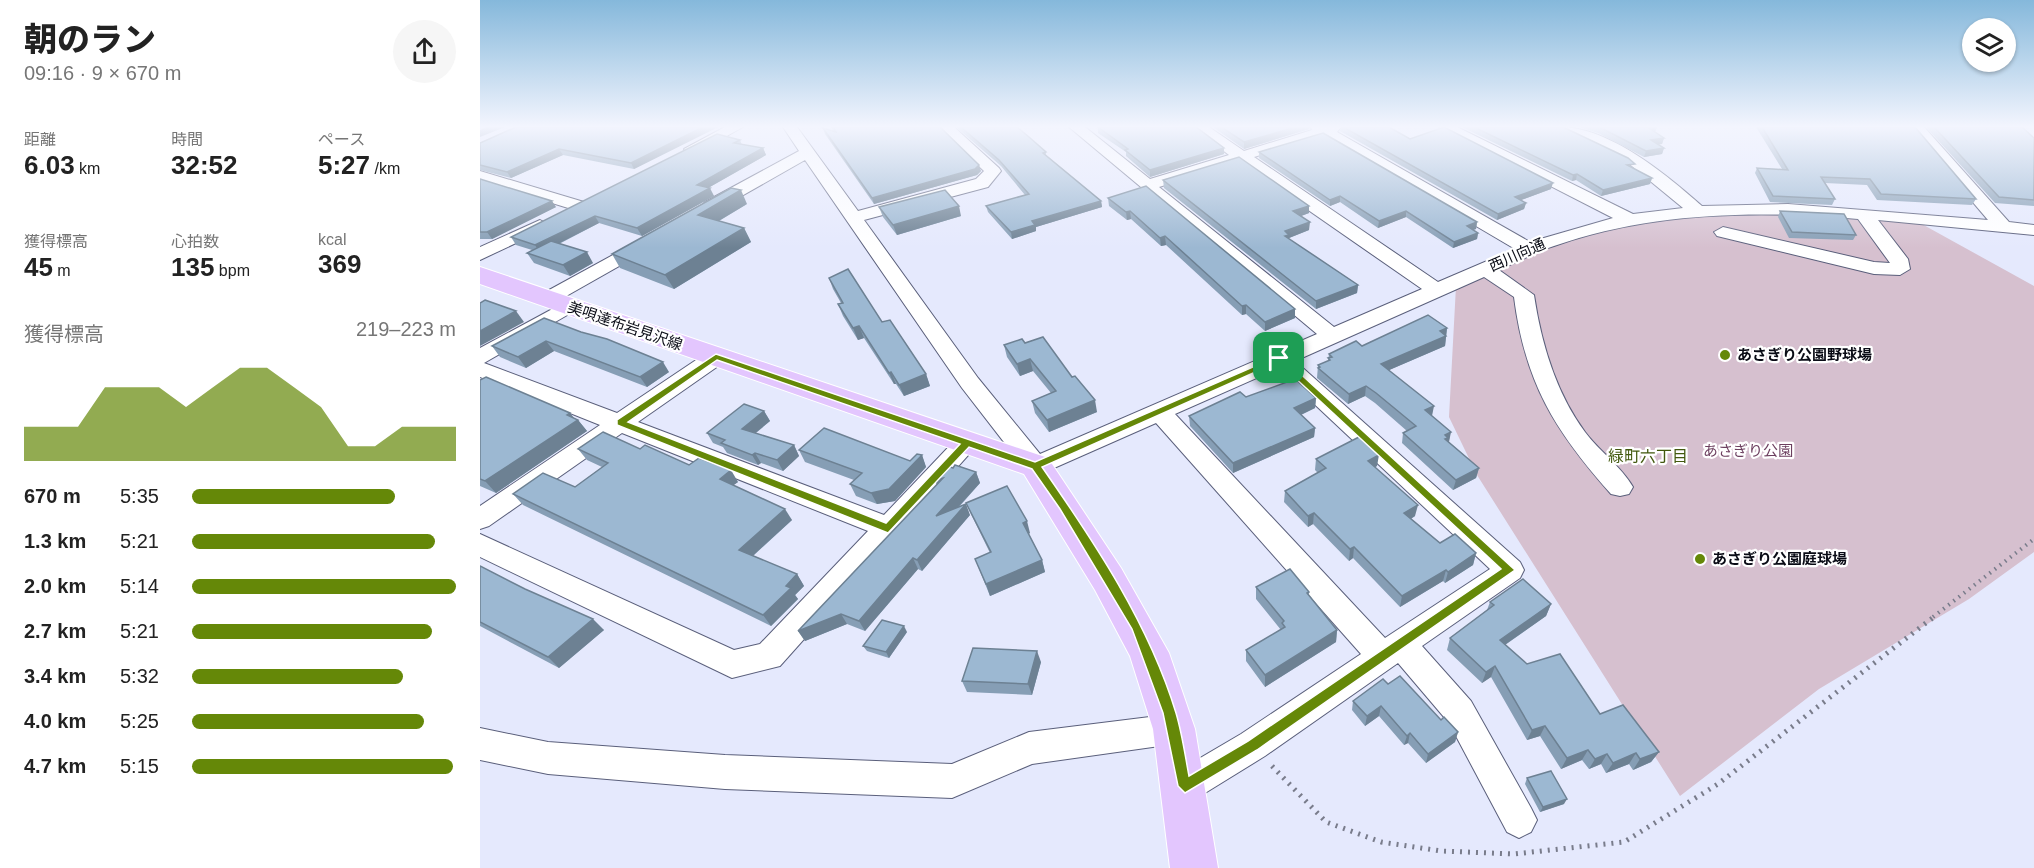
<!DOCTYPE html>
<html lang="ja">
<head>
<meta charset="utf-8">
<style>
	:root { --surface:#fff; --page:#f6f6f6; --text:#222; --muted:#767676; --accent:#658808 }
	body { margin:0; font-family:Helvetica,"Noto Sans JP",sans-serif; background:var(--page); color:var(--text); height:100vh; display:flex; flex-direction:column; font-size:22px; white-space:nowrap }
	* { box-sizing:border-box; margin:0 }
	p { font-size:20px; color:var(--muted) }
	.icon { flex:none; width:33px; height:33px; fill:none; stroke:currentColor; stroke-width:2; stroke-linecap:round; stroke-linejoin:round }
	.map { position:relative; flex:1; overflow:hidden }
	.side { display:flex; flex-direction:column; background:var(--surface); width:480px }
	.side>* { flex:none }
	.buttons { position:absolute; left:1482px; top:18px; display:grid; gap:12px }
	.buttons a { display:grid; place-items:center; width:54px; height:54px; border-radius:50%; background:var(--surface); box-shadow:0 2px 4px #0004; font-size:30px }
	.pin { position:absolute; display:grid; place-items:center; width:51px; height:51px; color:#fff; margin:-26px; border-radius:12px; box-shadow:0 3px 9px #0006 }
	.round { display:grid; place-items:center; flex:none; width:63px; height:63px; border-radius:32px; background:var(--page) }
	.head { display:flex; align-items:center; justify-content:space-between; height:102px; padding:0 24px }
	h1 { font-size:33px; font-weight:800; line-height:45px }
	.metrics { display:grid; grid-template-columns:repeat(3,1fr); gap:9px; height:102px; padding:6px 24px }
	.metrics div { display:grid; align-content:center }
	.metrics b { font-size:26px; font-weight:800 }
	.metrics small { font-size:16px; font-weight:400 }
	.metrics p { font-size:16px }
	.chart { height:168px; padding:12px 24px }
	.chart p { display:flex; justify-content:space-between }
	.chart svg { width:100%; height:108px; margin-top:6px; fill:var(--accent); opacity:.7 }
	ul { padding:0 24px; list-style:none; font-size:20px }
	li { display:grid; grid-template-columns:96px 72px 1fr; align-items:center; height:45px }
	li i { height:15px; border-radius:8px; background:var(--accent) }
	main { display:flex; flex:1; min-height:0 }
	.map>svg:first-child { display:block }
	.green { fill:#d6c0cf }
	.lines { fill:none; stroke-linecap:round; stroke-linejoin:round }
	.minor-casing { stroke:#5a5f7b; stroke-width:2 }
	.major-casing { stroke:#fff; stroke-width:2 }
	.path-far1 { stroke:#797c8b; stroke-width:4; stroke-dasharray:1.5 5; stroke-linecap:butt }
	.path { stroke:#797c8b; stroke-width:5; stroke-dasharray:2 6; stroke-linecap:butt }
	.minor { fill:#fff; fill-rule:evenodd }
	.major { fill:#e3c6fe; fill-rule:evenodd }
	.wall { fill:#869eb5 }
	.shaded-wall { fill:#6d8193 }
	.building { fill:#9cb8d2; stroke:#6d8193; stroke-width:1.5 }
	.route { fill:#658808; stroke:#fff; stroke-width:1.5; fill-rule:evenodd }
	.poi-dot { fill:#658808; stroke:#fff; stroke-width:2 }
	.labels { text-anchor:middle; stroke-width:4.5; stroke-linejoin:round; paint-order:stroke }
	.street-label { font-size:15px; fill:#090b15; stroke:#fff }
	.poi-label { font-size:15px; font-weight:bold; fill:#090b15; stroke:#fff; text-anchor:start }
	.park-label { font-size:15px; fill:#6c3f5f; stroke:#fff }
	.neighbourhood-label { font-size:16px; fill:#42590f; stroke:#fff }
</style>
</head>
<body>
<main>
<section class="side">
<div class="head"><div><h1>朝のラン</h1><p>09:16 · 9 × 670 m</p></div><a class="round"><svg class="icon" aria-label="share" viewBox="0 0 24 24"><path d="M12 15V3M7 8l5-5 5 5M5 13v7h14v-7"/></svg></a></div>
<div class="metrics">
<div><p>距離</p><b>6.03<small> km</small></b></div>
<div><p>時間</p><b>32:52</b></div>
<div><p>ペース</p><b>5:27<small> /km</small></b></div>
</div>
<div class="metrics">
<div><p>獲得標高</p><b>45<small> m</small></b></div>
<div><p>心拍数</p><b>135<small> bpm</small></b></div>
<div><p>kcal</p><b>369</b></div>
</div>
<div class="chart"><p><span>獲得標高</span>219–223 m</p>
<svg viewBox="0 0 160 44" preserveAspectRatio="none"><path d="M0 44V30L10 30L20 30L30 14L40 14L50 14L60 22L70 14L80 6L90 6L100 14L110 22L120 38L130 38L140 30L150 30L160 30V44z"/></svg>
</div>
<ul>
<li><b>670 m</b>5:35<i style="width:77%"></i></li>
<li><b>1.3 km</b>5:21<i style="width:92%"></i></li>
<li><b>2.0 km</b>5:14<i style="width:100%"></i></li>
<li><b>2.7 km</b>5:21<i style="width:91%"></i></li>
<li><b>3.4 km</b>5:32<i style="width:80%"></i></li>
<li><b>4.0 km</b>5:25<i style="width:88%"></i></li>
<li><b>4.7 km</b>5:15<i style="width:99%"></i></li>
</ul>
</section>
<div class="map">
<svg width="1554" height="868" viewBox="0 0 1554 868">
	<rect width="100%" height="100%" fill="#e5e9fd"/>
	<polygon class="green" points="1302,211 1440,223 1554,286 1554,552 1489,599 1339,689 1200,796 997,475 969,417 976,286 1104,233 1194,214"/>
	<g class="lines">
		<g class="minor-casing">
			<g id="minor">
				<polygon points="245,127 263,127 218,152 206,152 204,149"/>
				<path d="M303 127H317L378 211 496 179 504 171 458 127H474L519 168 521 171 508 187 384 220 498 378 560 454 837 334 589 127H605L670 179 749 155 712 127H729L764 151 832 130 831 127H861L857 132 1050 242 1133 218 961 130 959 127H977L1153 214 1203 208 1147 162 1082 130 1080 127C1129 127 1186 174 1222 206L1308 204 1508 220 1429 127H1444L1529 222 1554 225V235L1398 220 1428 259 1430 269 1420 275 1394 274 1237 236 1234 232 1243 227 1394 262 1410 263 1378 219C1277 210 1171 212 1074 246 1055 252 1037 262 1019 270L1054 295C1061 342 1076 393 1105 432 1119 451 1141 466 1153 487L1149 494 1140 496 1131 494C1075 431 1045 383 1034 297L1004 277 815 361 1040 562 1044 570 1040 578 942 646 991 701 1051 808 1057 820 1051 832 1039 838 1027 832 969 723 918 663 785 756 717 798 705 803 693 798 688 786 693 774 761 734 881 654 676 423 565 472 556 475 547 472 482 388 325 160 237 210H225L222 206 225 202 319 151ZM843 136 1035 249 958 282 774 157ZM759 162 942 289 854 327 679 187ZM797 369 1010 569 905 638 695 414Z"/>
				<polygon points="0,171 104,202 107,206 98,211 0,181"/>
				<polygon points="60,220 69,225 66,229 0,260 0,247"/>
				<polygon points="164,238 173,244 171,248 74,303 60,303 57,299 60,295"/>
				<polygon points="89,300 96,302 99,306 96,310 4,363 137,413 228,352 244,352 247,357 244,362 158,422 404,515 478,437 487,434 496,437 499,443 300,666 252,678 0,557 0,534 254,650 280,644 388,531 142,433 9,526 0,529 0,506 120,425 0,377 0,348"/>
				<polygon points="694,714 706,718 710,729 706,740 694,744 552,764 472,798 245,789 68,774 0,760 0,728 68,742 245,755 472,764 549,732"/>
			</g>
		</g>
		<g class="major-casing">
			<polygon id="major" points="0,267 568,458 641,568 689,653 715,729 738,868 690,868 673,729 650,656 615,590 544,474 0,284"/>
		</g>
		<polyline class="path-far1" points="1453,617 1554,539"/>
		<polyline class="path" points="792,766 846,822 901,842 961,851 1034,854 1144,842 1238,784 1455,616"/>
		<use href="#minor" class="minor"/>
		<use href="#major" class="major"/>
	</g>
	<g class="wall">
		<polygon points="168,127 238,127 154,169 83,155 31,178 0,170 0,143"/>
		<polygon points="351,127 460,127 501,171 497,175 394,204 345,134 343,128 353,131"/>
		<polygon points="476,127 537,127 566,152 566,155 621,201 622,207 556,227 556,231 532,239 508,212 506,206 545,195 521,166"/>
		<polygon points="618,127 744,148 744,154 670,177 646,156 646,152 618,133"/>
		<polygon points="733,127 830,127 829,129 764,149"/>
		<polygon points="861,127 909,127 930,139 1071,189 1041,200 1046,203 1044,209 1017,220 860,131"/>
		<polygon points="982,127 1083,127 1153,168 1172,178 1170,184 1121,196 1096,180 1092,181"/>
		<polygon points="1088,127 1177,127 1175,132 1184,138 1182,144 1178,144 1184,148 1182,154 1164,157 1118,133 1099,127"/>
		<polygon points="1276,127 1435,127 1496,199 1492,205 1397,200 1387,185 1345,183 1355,199 1352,205 1290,202 1275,173 1277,168 1302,169"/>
		<polygon points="1446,127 1542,127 1554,138 1554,206 1515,203"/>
		<polygon points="260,140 262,145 283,148 286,155 228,188 234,196 162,236 119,223 79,244 113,263 90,276 54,263 47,253 52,250 36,245 31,237"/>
		<polygon points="779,152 997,222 996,229 993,230 998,233 997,239 973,248 926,217 898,228 860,202 850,206 779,158"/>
		<polygon points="0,179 76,207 12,239 0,239"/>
		<polygon points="683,180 829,206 829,213 821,216 829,230 809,238 809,239 878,285 877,293 836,309 684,188"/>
		<polygon points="628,198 815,309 815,318 785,331 766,314 762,315 686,245 681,246 651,219 647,220 629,206"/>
		<polygon points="267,204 239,221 264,228 271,242 194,289 140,268 132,254"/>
		<polygon points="399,207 481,216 417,235 403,217"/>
		<polygon points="1300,211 1376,235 1373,240 1309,238 1298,217"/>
		<polygon points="349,278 402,322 446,374 450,386 424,396 416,384 414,384 384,338 378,340 363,316 358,304 361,303 353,289"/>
		<polygon points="64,318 189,372 167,387 74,351 46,368 20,357 12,346"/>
		<polygon points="967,328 965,346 909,370 952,416 969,442 999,468 996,478 973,490 922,443 923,433 927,431 895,403 885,396 868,404 837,378 838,365 848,361 849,354 882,346"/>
		<polygon points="545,343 617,412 569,432 555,413 552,401 571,393 553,371 540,376 527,357 524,345"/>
		<polygon points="0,380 90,413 94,418 98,420 107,431 16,493 0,486"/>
		<polygon points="766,397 836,398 835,408 821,415 835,428 834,437 753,473 710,426 709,416"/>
		<polygon points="284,411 290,421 276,433 314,445 319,456 303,471 281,463 278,465 247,453 243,447 233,443 227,433"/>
		<polygon points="98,449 160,449 258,482 253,485 312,520 273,556 317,574 324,586 315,595 318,599 291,626 43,505 33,494 95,487 122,467 107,460"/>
		<polygon points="319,450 430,461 442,455 446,467 415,501 397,504 376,496 370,484 374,480 325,462"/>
		<polygon points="836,459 897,466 895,467 935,516 931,519 960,543 996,553 993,565 965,583 963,581 920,607 873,558 869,561 833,524 828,527 804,502 805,491 838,473 835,470"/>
		<polygon points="473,468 496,472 500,483 479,507 490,515 442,571 438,569 385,631 367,624 325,641 318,631"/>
		<polygon points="486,503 550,533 548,534 562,560 565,572 510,596 495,559 510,553 491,514"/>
		<polygon points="0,566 124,630 79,668 0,626"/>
		<polygon points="776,587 829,592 829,595 857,630 856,642 785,687 766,661 766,650 801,630 776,599"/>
		<polygon points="1010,602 1071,604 1066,616 1025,645 1047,664 1120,714 1179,752 1171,762 1153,770 1149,764 1126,773 1121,764 1109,769 1102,760 1081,769 1060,736 1047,740 1011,677 1002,683 967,650 970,638 1007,610"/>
		<polygon points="427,632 409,658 387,651 383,646"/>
		<polygon points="561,662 552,695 487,692 482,681"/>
		<polygon points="873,701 961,720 978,732 975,742 946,763 928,743 924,745 899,716 885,726 872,710"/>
		<polygon points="1047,778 1084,804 1060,812 1045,784"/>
	</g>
	<g class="shaded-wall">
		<polygon points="7,127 25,127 0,137 0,130"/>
		<polygon points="223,127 238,127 154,169 151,163"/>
		<polygon points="816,127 830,127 829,129 764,149 764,142"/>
		<polygon points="1177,127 1175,132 1169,128"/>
		<polygon points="1184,138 1182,144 1170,146 1171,140"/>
		<polygon points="283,148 286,155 221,192 217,185"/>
		<polygon points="744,148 744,154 670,177 670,170"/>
		<polygon points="1184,148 1182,154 1164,157 1166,151"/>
		<polygon points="79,149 83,155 31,178 27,172"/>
		<polygon points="499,165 501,171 497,175 394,204 392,198"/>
		<polygon points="1097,174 1096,180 1092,181 1093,175"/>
		<polygon points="1172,178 1170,184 1121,196 1123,190"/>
		<polygon points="1073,183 1071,189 1033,203 1035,197"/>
		<polygon points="230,188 234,196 162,236 157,228"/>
		<polygon points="261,190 267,204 225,229 218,215"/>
		<polygon points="860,196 860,202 850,206 850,200"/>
		<polygon points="72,201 76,207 12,239 7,232"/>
		<polygon points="621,201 622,207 556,227 556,231 532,239 531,232 552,221"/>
		<polygon points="1046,203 1044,209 1017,220 1018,214"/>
		<polygon points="479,206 481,216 417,235 413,225"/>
		<polygon points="829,206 829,213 813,219 813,211"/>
		<polygon points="650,211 651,219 647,220 646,212"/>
		<polygon points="926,211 926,217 898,228 899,221"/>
		<polygon points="115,216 119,223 60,253 55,245"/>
		<polygon points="830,222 829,230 809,238 809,242 804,244 805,231"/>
		<polygon points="997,222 996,229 986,232 987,226"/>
		<polygon points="264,228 271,242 194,289 185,275"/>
		<polygon points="998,233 997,239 973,248 974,242"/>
		<polygon points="685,236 686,245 681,246 680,238"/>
		<polygon points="107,252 113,263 90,276 83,265"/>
		<polygon points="878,285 877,293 836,309 836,301"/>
		<polygon points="766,305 766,314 762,315 762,306"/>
		<polygon points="815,309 815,318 785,331 785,322"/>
		<polygon points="36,311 44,322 0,346 0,331"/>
		<polygon points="379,326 384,338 378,340 373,328"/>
		<polygon points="967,328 965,346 900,374 901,364"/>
		<polygon points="66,341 74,351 46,368 38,357"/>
		<polygon points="550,359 553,371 540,376 537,364"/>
		<polygon points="183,362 189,372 167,387 160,377"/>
		<polygon points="411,372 416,384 414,384 409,373"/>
		<polygon points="446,374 450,386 424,396 419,385"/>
		<polygon points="886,386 885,396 868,404 869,394"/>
		<polygon points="836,398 835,408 814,418 814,408"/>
		<polygon points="615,400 617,412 569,432 567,420"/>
		<polygon points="954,406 952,416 945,410"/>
		<polygon points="284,411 290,421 268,439 262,429"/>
		<polygon points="90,413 96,421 98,420 107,431 16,493 5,481"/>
		<polygon points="835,428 834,437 753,473 753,463"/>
		<polygon points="971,432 969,442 966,444 965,435"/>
		<polygon points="314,445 319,456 303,471 297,460"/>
		<polygon points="275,453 281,463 278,465 272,455"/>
		<polygon points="442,455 446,467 415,501 397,504 391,493"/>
		<polygon points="899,455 897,466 886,472 888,461"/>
		<polygon points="999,468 996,478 973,490 976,480"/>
		<polygon points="251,470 258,482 247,490 240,479"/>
		<polygon points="496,472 500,483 460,527 456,516"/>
		<polygon points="463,478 459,491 455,480"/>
		<polygon points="486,504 490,515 442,571 437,560"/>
		<polygon points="938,505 935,516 922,524 924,513"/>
		<polygon points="305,509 312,520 267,561 259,550"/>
		<polygon points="834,513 833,524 828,527 828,516"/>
		<polygon points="547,521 550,533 546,535 543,523"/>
		<polygon points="874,547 873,558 869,561 870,549"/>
		<polygon points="996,553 993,565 965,583 968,572"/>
		<polygon points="433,558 438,569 385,631 379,621"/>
		<polygon points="562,560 565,572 510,596 506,584"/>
		<polygon points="966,570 963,581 920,607 922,596"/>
		<polygon points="317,574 324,586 315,595 318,599 291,626 283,615 306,586"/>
		<polygon points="1071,604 1066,616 1016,651 1020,640"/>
		<polygon points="361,614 367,624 325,641 318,631"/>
		<polygon points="113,619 124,630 79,668 68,657"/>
		<polygon points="424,626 427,632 409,658 406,652"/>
		<polygon points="857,630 856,642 785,687 785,675"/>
		<polygon points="557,651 561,662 552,695 548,684"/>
		<polygon points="1015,666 1011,677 1002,683 1006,672"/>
		<polygon points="901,706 899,716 885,726 887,716"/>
		<polygon points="1065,726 1060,736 1047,740 1052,730"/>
		<polygon points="978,732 975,742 946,763 948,754"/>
		<polygon points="930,733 928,743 924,745 927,736"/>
		<polygon points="1108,750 1102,760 1081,769 1087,758"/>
		<polygon points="1179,752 1171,762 1153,770 1160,759"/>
		<polygon points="1156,753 1149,764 1126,773 1133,763"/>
		<polygon points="1127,754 1121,764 1109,769 1115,759"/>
		<polygon points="1087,799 1084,804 1060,812 1063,807"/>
	</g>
	<g class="building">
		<polygon points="36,127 223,127 151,163 79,149 27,172 0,165 0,143"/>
		<polygon points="353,127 460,127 499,165 495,169 392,198 343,128 356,132"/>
		<polygon points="481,127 537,127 549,137 566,152 563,153 621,201 552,221 555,225 531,232 506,206 549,194 519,160"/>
		<polygon points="618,127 716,127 744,148 670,170 645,150 648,149"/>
		<polygon points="741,127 816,127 764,142"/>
		<polygon points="863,127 909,127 930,139 964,127 1073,183 1035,197 1046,203 1018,214"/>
		<polygon points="994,127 1083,127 1148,158 1155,164 1147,165 1172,178 1123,190 1097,174 1093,175"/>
		<polygon points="1119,127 1177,127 1169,128 1184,138 1171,140 1184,148 1166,151"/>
		<polygon points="1282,127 1435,127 1496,199 1401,194 1390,179 1341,177 1355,199 1293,196 1277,168 1308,170"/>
		<polygon points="1454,127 1542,127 1554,138 1554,200 1519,197"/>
		<polygon points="843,133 997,222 987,226 998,233 974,242 926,211 899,221 860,196 850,200 779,152"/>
		<polygon points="237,134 260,140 254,143 283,148 217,185 230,188 157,228 115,216 55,245 31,237"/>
		<polygon points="759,157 829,206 813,211 830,222 805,231 809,235 805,236 878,285 836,301 683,180"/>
		<polygon points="0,179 72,201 7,232 0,232"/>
		<polygon points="666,186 815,309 785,322 766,305 762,306 685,236 680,238 650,211 646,212 628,198"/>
		<polygon points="251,188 261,190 218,215 264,228 185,275 132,254"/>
		<polygon points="465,190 479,206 413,225 399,207"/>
		<polygon points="1300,211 1364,214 1376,235 1312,232"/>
		<polygon points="71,241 107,252 83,265 47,253"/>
		<polygon points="368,269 402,322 410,320 446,374 419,385 411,372 409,373 379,326 373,328 358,304 363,303 349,278"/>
		<polygon points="5,300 36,311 0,331 0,303"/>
		<polygon points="948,315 967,328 960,331 966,336 901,364 954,406 945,410 971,432 965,435 968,438 965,439 999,468 976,480 923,433 936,426 896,393 886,386 869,394 838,368 840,367 838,365 850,360 848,358 852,357 849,354 876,341 882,346"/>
		<polygon points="64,318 101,332 127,339 183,362 160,377 66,341 38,357 12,346"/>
		<polygon points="563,337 592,377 595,376 615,400 567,420 552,401 576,391 550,359 537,364 524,345 542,339 545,343"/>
		<polygon points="6,377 90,413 87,415 98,420 5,481 0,479 0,380"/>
		<polygon points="815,379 836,398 814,408 835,428 753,463 709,416 760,392 766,397"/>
		<polygon points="264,404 284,411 262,429 314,445 297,460 275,453 272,455 241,443 245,440 227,433"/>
		<polygon points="344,428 430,461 437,454 442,455 409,489 391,493 370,484 382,473 319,450"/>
		<polygon points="123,432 160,449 165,445 209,465 219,458 251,470 240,479 305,509 259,550 317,574 306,586 311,588 283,615 33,494 63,473 95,487 128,463 98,449"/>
		<polygon points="879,437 899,455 888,461 938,505 924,513 960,543 975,534 996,553 968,572 966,570 922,596 874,547 870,549 834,513 828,516 805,491 846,468 836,459"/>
		<polygon points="475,465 496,472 456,516 486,504 437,560 433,558 379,621 361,614 318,631 463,478 455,480 468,466 473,468"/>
		<polygon points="527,486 547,521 543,523 562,560 506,584 495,559 511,552 486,503"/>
		<polygon points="0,566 45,589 113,619 68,657 0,622"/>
		<polygon points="810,569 829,592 827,593 857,630 785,675 766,650 805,627 802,623 804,621 776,587"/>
		<polygon points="1043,579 1071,604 1020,640 1047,664 1080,654 1120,714 1143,705 1179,752 1160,759 1156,753 1133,763 1127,754 1115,759 1108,750 1087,758 1065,726 1052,730 1015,666 1006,672 970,638 1014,605 1010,602"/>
		<polygon points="402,620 424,626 406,652 383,646"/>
		<polygon points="493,648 557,651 548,684 482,681"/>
		<polygon points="920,676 961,720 964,717 978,732 948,754 930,733 927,736 901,706 887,716 873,701 903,679 908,684"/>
		<polygon points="1071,771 1087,799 1063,807 1047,778"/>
	</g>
	<linearGradient id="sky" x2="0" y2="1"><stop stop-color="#85b8db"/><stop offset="0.51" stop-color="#f3f5fe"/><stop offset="1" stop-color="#f3f5fe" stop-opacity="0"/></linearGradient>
	<rect width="1554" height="248" fill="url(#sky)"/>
	<path class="route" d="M236 354 555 462 796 357H802L1035 570 777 750 705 793 698 786 683 713 652 629 580 509 552 469 489 447 408 533 137 425V420ZM237 360 480 444 406 523 148 422ZM798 362 1021 569 768 741 709 776C705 755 702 733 696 713 669 624 615 543 562 467Z"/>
	<g class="poi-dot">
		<circle cx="1245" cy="355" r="6"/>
		<circle cx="1220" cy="559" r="6"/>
	</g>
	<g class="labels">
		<g class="street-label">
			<text transform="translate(1037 255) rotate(-24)" y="5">西川向通</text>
			<text transform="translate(145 326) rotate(19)" y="5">美唄達布岩見沢線</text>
		</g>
		<g class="poi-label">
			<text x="1257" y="360">あさぎり公園野球場</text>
			<text x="1232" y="564">あさぎり公園庭球場</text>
		</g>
		<g class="park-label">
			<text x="1268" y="456">あさぎり公園</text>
		</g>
		<g class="neighbourhood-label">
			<text x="1168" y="462">緑町六丁目</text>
		</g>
	</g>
</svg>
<div class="buttons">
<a><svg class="icon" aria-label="layers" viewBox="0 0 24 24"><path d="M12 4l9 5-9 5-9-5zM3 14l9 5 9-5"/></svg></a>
</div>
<div class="pin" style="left:799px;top:358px;background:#1e9e55"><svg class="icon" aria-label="arrive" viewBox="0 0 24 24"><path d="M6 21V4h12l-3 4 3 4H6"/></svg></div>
</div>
</main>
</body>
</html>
